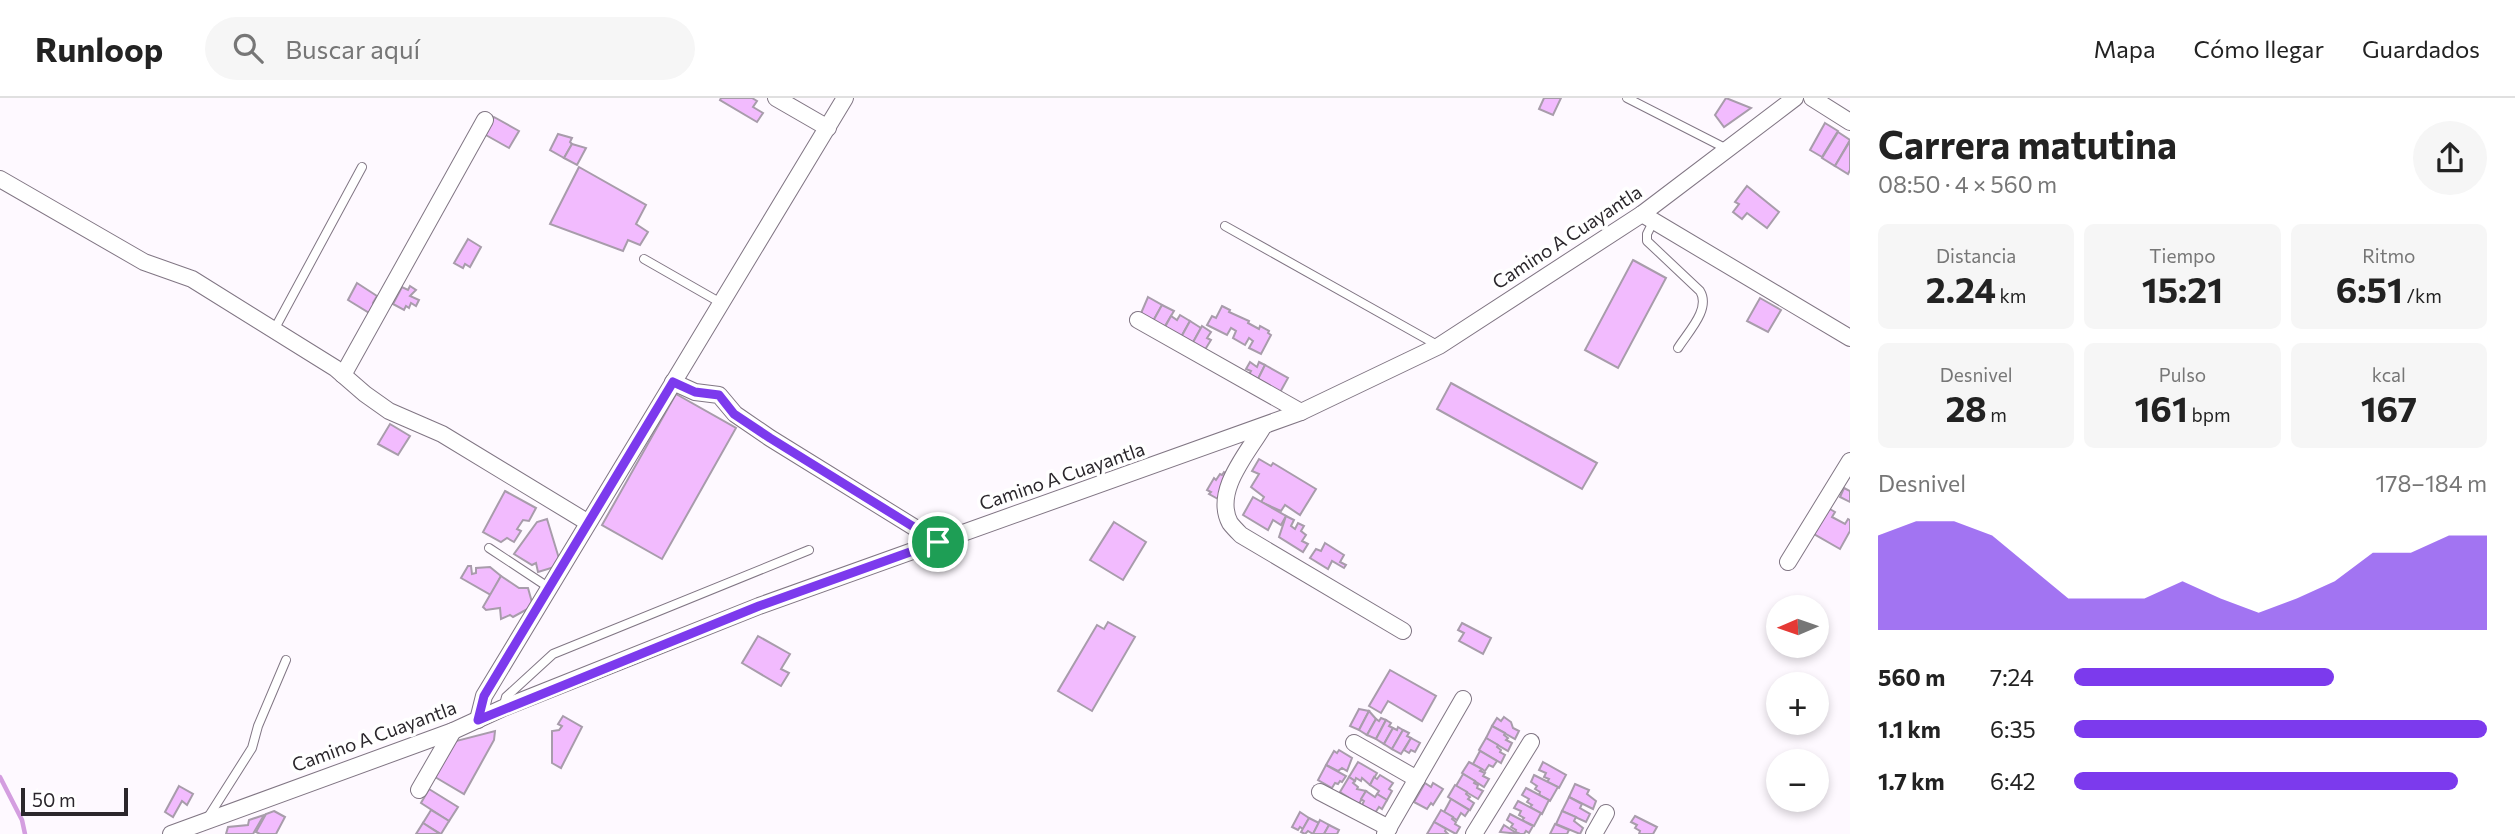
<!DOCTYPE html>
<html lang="es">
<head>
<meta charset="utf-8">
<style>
	:root { --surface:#fff; --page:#f6f6f6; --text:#222; --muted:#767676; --line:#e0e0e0; --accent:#7c3aed }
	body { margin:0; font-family:Commissioner,sans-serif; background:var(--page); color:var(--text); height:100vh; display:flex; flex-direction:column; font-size:26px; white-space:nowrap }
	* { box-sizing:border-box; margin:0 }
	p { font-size:23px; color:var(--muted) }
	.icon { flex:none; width:38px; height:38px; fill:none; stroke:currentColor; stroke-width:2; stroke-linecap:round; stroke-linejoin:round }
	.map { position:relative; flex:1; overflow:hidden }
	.drawer { display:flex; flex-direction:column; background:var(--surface); width:665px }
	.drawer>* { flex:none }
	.needle { width:46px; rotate:268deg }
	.buttons { position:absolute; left:1766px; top:497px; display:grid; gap:14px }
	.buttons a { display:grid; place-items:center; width:63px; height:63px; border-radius:50%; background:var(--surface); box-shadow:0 4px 10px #0003; font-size:35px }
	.scale { position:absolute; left:21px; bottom:18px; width:107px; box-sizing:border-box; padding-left:7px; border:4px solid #2b272c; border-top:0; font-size:19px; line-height:24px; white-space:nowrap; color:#2b272c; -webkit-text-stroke:5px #fff; paint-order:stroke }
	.pin { position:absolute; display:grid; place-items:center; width:60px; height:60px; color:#fff; margin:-30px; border:4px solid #fff; border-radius:50%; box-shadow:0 2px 7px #0007 }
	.round { display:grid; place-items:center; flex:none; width:74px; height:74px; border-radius:37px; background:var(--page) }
	.headline { display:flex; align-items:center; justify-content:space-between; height:119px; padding:0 28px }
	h1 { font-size:38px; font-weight:700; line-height:52px }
	.metrics { display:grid; grid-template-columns:repeat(3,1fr); gap:10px; height:119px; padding:7px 28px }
	.metrics div { display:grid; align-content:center; border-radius:10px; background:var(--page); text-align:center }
	.metrics b { font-size:35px; font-weight:700 }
	.metrics small { font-size:19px; font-weight:400 }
	.metrics p { font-size:19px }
	.chart { height:196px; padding:14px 28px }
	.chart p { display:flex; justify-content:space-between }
	.chart svg { width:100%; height:126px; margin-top:7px; fill:var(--accent); opacity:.7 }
	ul { padding:0 28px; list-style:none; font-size:23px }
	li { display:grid; grid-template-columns:112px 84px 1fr; align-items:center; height:52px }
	li i { height:18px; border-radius:9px; background:var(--accent) }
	header { display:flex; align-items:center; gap:42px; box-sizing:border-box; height:98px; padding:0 35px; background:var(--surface); border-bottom:2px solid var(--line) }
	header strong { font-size:33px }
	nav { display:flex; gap:38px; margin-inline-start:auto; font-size:24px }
	.search { width:490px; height:63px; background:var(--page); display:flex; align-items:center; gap:18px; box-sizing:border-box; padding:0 24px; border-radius:38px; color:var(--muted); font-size:26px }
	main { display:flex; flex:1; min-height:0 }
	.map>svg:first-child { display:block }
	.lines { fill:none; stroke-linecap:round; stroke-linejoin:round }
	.stream { stroke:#d49ee0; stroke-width:4.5 }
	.building { fill:#f2bbfe; stroke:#a89cab; stroke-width:2 }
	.service-casing { stroke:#817684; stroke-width:10 }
	.minor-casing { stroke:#817684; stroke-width:18 }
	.service { stroke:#fff; stroke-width:8 }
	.minor { stroke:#fff; stroke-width:16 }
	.route-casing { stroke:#fff; stroke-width:14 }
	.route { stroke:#7c3aed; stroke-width:9 }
	.labels { text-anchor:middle; stroke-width:7; stroke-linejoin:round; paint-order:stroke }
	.street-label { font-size:19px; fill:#2b272c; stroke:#fff }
</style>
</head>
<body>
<header>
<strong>Runloop</strong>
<div class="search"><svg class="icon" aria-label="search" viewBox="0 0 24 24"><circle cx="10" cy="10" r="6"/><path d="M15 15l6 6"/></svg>Buscar aquí</div>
<nav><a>Mapa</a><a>Cómo llegar</a><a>Guardados</a></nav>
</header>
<main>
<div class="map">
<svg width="1850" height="736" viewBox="0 0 1850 736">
	<rect width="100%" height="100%" fill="#fef9ff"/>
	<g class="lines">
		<polyline class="stream" points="0,679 22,722 25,736"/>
	</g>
	<g class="building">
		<polygon points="752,0 757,3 753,9 763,15 757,24 720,2 721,0"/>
		<polygon points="1544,0 1561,0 1553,17 1539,11"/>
		<polygon points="1726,0 1751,10 1724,29 1715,17"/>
		<polygon points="494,19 519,33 509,50 484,36"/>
		<polygon points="1825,25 1838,33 1822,59 1810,52"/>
		<polygon points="1838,34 1850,42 1835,68 1822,60"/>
		<polygon points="558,36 572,40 570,44 572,46 564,60 550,52"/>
		<polygon points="1850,43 1850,72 1848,76 1835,68"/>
		<polygon points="572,46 586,50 577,67 564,60"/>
		<polygon points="579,69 646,107 636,126 648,134 640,147 628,142 623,153 550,126"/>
		<polygon points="1747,88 1779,114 1767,130 1747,115 1742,121 1733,114 1739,106 1735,104"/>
		<polygon points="468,141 481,149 470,169 465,166 463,170 454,165"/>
		<polygon points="1633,162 1666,180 1618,270 1585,252"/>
		<polygon points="357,185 377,198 373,205 376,207 371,216 348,202"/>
		<polygon points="410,188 416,192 410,198 419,202 416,208 411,205 409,210 406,208 404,212 393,206 402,189 408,192"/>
		<polygon points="1148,199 1162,207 1152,225 1139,220"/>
		<polygon points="1760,200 1781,212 1768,234 1747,223"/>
		<polygon points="1162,207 1174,213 1162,233 1152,225"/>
		<polygon points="1222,208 1230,212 1229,214 1249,223 1248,225 1259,231 1260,228 1269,233 1268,235 1271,237 1261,256 1249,250 1253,243 1249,240 1245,247 1233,240 1236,233 1231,230 1227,237 1207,227 1212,218 1216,220"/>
		<polygon points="1180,217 1190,223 1181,239 1165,229 1171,218 1177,222"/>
		<polygon points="1190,223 1201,230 1191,248 1179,243"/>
		<polygon points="1202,228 1211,234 1207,240 1211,242 1203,255 1191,248"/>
		<polygon points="1250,264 1257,269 1259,264 1265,267 1256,285 1247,280 1251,273 1246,271"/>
		<polygon points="1265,267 1288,280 1278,298 1256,285"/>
		<polygon points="1451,285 1597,365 1582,391 1437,311"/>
		<polygon points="676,296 736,330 662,461 602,427"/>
		<polygon points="390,326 410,338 398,357 378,346"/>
		<polygon points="1259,361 1271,368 1273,365 1316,391 1300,417 1285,407 1281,413 1261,404 1264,399 1251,389 1259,376 1252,373"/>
		<polygon points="1224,374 1231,378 1218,401 1209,396 1211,394 1207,392 1214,380 1216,382 1220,376 1222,377"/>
		<polygon points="1844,390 1850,393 1850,404 1840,399"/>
		<polygon points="505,393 536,410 529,423 523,422 517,431 521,433 514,444 507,440 501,444 483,434"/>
		<polygon points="1253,399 1286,418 1281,427 1273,422 1268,432 1243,417"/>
		<polygon points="1828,410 1835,414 1832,419 1845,426 1848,421 1850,422 1850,433 1840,451 1814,436"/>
		<polygon points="1286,418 1294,422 1291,428 1295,431 1298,425 1304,428 1301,433 1306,437 1302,443 1308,446 1303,454 1279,439"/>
		<polygon points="547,421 561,467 538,474 536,465 532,467 514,456 537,424"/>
		<polygon points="1114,424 1146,444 1123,482 1090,462"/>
		<polygon points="1325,445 1344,457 1340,464 1346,467 1344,470 1332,463 1328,471 1310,460 1316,451 1321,453"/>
		<polygon points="468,468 471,468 472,476 476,475 476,470 490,469 501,478 491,497 461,480"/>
		<polygon points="501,478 519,490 528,490 533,508 513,519 510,517 501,521 500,510 486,512 483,509"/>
		<polygon points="1108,524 1135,539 1092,613 1058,593 1097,527 1104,531"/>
		<polygon points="1462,525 1491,540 1483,556 1459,543 1464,535 1458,532"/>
		<polygon points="758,538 790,556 781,571 789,575 781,588 742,565"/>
		<polygon points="1390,572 1436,598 1422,623 1388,603 1381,615 1369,608"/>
		<polygon points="1359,611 1369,613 1359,632 1350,628"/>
		<polygon points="1369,613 1376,621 1367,637 1359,632"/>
		<polygon points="563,618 582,629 561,670 552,665 552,633 559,632 562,628 558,626"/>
		<polygon points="1504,619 1511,624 1513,630 1519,633 1515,641 1492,628 1497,620 1501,623"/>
		<polygon points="1381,620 1386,622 1376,641 1367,637 1376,621 1379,623"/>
		<polygon points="1386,622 1391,625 1389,628 1393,630 1384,646 1376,641"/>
		<polygon points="1492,628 1505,635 1504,637 1508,640 1506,642 1512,645 1508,653 1486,640"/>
		<polygon points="1398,629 1403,632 1392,651 1384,646 1393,630 1397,632"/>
		<polygon points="1403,632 1409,635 1407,638 1411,640 1401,656 1392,651"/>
		<polygon points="495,633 494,642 464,696 435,679 456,643"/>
		<polygon points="1411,640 1420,645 1415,654 1411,652 1409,655 1404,652"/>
		<polygon points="1486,640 1498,647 1497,649 1501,652 1500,654 1505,657 1501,665 1479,652"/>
		<polygon points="1339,652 1352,660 1347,673 1342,670 1338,673 1326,667 1334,653 1337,655"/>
		<polygon points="1480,653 1497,663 1493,669 1489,667 1485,673 1473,666"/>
		<polygon points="1358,664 1377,675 1370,687 1362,680 1361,683 1356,680 1355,683 1349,679"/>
		<polygon points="1469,664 1482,671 1480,673 1485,675 1483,678 1489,681 1484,689 1462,675"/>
		<polygon points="1543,664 1566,677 1559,690 1547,684 1549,681 1544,679 1546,675 1539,672"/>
		<polygon points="1326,667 1346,678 1342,684 1340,683 1338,686 1335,685 1332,690 1318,682"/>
		<polygon points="1463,676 1475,683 1474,685 1478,687 1477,690 1483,693 1478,701 1456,688"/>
		<polygon points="1380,677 1393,685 1389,691 1392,693 1387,702 1377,696 1379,693 1370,687 1374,679 1377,681"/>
		<polygon points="1534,677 1558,689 1550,703 1539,697 1540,694 1535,691 1537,688 1531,684"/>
		<polygon points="1349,679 1355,683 1353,685 1358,689 1357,691 1366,693 1359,706 1340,694"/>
		<polygon points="1425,685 1431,689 1433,685 1443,691 1433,707 1431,705 1427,711 1414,704"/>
		<polygon points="1575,686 1589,692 1587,696 1596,703 1593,711 1569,699"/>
		<polygon points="1455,687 1467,694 1466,696 1470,699 1468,701 1474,705 1470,712 1448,699"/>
		<polygon points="179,688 193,696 187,707 182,703 173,719 165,714"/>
		<polygon points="1526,690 1549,702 1542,716 1530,709 1532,707 1527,704 1529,701 1522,697"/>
		<polygon points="429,691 458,709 449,723 421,705"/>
		<polygon points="1366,693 1375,699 1377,696 1387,702 1382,711 1379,709 1375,715 1362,707 1364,703 1361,701"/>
		<polygon points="1569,699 1582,706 1580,710 1590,716 1586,724 1562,713"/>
		<polygon points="1451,701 1469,712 1465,718 1461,715 1457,722 1444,714"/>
		<polygon points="1518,703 1541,715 1534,728 1522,722 1524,720 1519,717 1521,713 1514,710"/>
		<polygon points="431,712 449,723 441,736 423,725"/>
		<polygon points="1441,712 1453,719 1452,721 1456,724 1455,726 1460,729 1456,736 1434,724"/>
		<polygon points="274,713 285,719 276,736 260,736 256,734 266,716"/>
		<polygon points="1562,713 1576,719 1574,723 1583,730 1580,736 1556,726"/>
		<polygon points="1300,714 1309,720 1303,731 1300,729 1298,732 1292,729"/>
		<polygon points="1510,716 1533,728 1529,735 1526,733 1524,736 1520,736 1515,734 1516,732 1511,729 1513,726 1507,722"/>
		<polygon points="264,717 253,736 226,736 228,729 248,727 249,722"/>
		<polygon points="1635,718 1657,729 1653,736 1639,736 1640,733 1635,730 1637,727 1631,724"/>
		<polygon points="1309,720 1319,725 1313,736 1308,733 1305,736 1301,734"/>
		<polygon points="1320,722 1329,727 1324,736 1313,736"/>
		<polygon points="1434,724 1446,731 1445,733 1448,736 1427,736"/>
		<polygon points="423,725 440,736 416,736"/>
		<polygon points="1555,726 1569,732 1567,736 1550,736"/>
		<polygon points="1329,727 1339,732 1337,736 1324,736"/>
		<polygon points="1504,727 1515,734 1520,736 1500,734"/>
	</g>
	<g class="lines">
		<g class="service-casing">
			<g id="service">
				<polyline points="1627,0 1727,51"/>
				<path d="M1654 122 1647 136V143L1700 193C1711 211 1688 234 1678 250"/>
				<polyline points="1225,128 1439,248"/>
				<polyline points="644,161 721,205"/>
				<polyline points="274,232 362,69"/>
				<polyline points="489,450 548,489"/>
				<polyline points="503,610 506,599 553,556 809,452"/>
				<polyline points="207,721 252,650 258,628 286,562"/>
			</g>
		</g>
		<g class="minor-casing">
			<g id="minor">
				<polyline points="776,0 828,30"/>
				<polyline points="1812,0 1850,24"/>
				<polyline points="0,81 144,164 192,181 335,270 365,296 389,313 442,336 587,424"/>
				<polyline points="1642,116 1850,240"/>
				<polyline points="1138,222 1301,314"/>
				<polyline points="343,277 485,22"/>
				<polyline points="673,284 695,294 719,297 735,316 770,340 938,444"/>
				<path d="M1263 329C1248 355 1213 393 1230 425 1233 429 1238 434 1241 437L1403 533"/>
				<polyline points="1788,464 1850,363"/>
				<polyline points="478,622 484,598 845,0"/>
				<polyline points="1354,645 1417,681"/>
				<polyline points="419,692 453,633"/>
				<polyline points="1320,694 1389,730"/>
				<polyline points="171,736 453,633 503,610 759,508 1301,314 1439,248 1642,116 1795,0"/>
				<polyline points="1385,736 1463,601"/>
				<polyline points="1474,736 1531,644"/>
				<polyline points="1594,736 1606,715"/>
			</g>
		</g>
		<use href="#service" class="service"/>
		<use href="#minor" class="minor"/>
	</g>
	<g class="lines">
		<g class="route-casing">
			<polygon id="route" points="673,284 695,294 719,297 734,316 770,340 938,444 759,508 478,622 484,598"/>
		</g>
		<use href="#route" class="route"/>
	</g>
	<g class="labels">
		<g class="street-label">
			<text transform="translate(1567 139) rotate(-33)" y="7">Camino A Cuayantla</text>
			<text transform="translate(1062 378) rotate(-19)" y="7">Camino A Cuayantla</text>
			<text transform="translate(374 638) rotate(-20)" y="7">Camino A Cuayantla</text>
		</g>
	</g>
</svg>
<div class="buttons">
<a><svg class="needle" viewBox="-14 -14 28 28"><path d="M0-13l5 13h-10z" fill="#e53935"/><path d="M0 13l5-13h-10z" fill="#767676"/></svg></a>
<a>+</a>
<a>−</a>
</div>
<div class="scale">50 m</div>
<div class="pin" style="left:938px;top:444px;background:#1e9e55"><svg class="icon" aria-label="arrive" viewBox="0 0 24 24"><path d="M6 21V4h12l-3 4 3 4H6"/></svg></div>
</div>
<section class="drawer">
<div class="headline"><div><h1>Carrera matutina</h1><p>08:50 · 4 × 560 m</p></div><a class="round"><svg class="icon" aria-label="share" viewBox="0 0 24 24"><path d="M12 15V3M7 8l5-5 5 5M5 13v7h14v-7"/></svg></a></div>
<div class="metrics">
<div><p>Distancia</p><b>2.24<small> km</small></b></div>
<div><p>Tiempo</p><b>15:21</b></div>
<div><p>Ritmo</p><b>6:51<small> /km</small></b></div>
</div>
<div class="metrics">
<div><p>Desnivel</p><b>28<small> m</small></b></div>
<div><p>Pulso</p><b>161<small> bpm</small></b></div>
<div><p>kcal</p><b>167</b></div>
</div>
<div class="chart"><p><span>Desnivel</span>178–184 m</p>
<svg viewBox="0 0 160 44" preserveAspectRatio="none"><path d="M0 44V11L10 6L20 6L30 11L40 22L50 33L60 33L70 33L80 27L90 33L100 38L110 33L120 27L130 17L140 17L150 11L160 11V44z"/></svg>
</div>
<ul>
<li><b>560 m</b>7:24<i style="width:63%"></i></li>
<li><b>1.1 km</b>6:35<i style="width:100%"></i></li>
<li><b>1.7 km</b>6:42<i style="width:93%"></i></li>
</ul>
</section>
</main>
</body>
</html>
